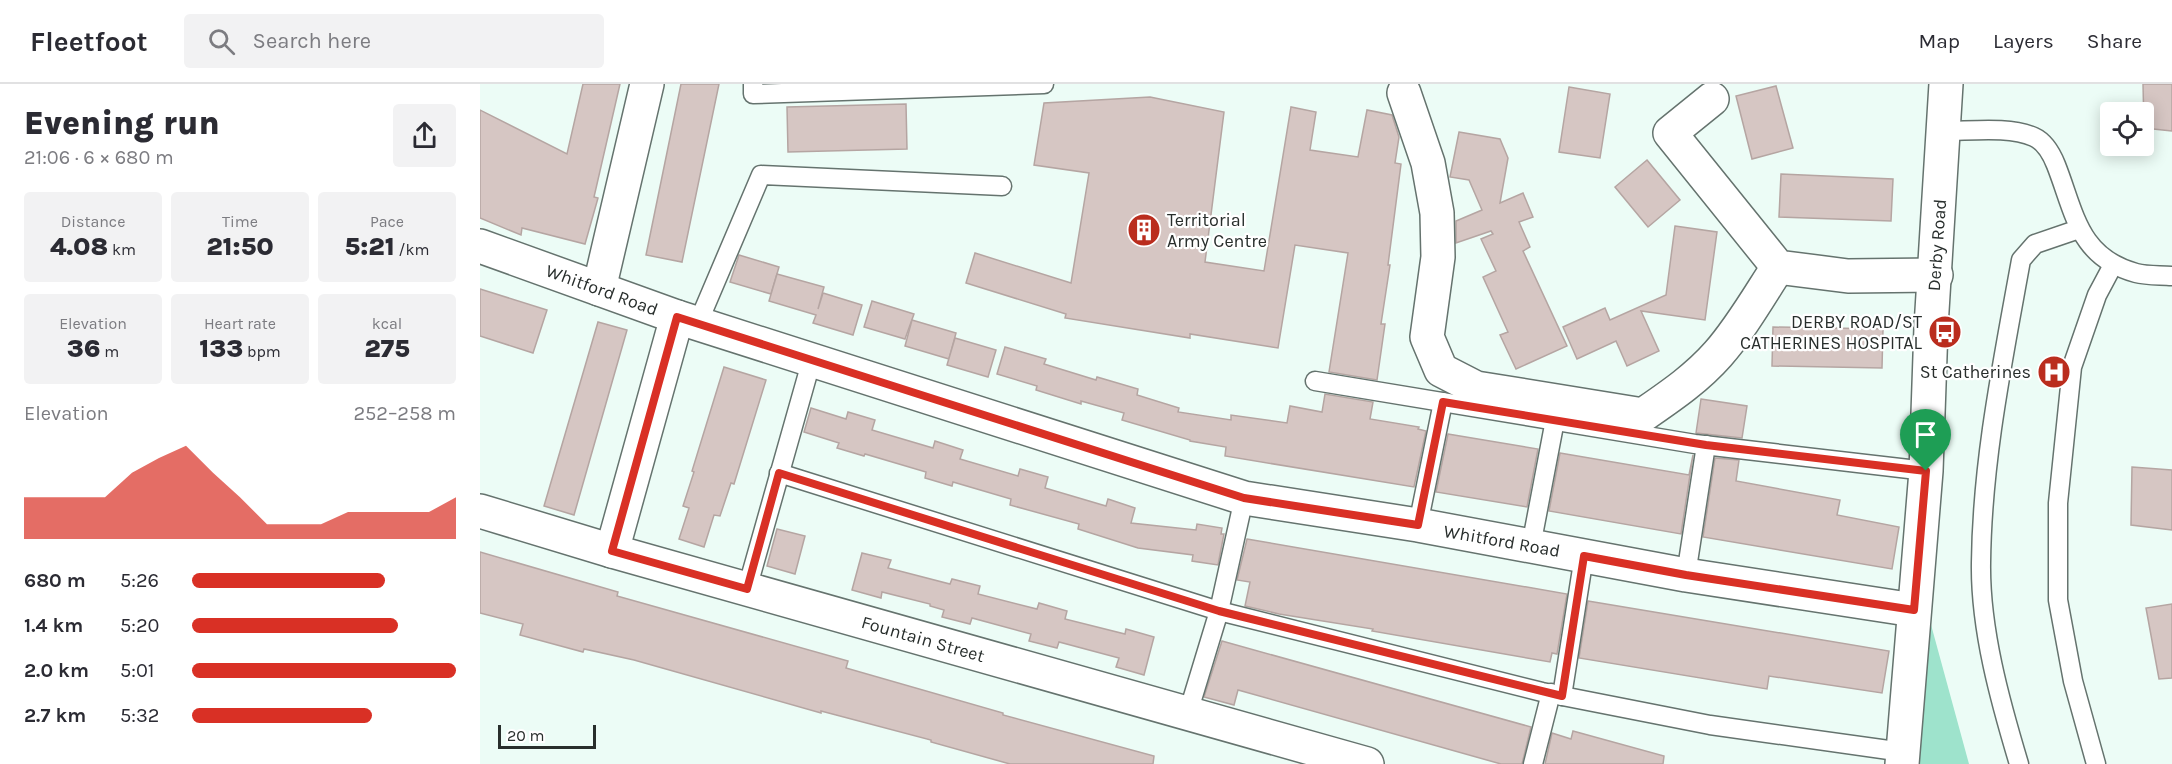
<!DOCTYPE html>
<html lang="en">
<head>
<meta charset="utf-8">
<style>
	:root { --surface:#fff; --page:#f2f2f3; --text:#2b2b33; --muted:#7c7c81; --line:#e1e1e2; --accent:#d93025 }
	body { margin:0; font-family:Karla,sans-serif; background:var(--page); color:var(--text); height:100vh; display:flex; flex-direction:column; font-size:22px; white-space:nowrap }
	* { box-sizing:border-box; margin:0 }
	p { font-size:20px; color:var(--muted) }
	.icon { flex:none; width:33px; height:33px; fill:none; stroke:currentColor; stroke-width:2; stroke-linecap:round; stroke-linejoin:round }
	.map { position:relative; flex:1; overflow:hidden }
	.sheet { display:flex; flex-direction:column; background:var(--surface); width:480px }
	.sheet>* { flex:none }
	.controls { position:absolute; left:1620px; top:18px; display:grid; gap:12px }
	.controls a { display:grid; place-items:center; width:54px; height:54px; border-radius:6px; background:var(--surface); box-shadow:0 3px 15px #0003; font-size:30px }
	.scale { position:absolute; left:18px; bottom:15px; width:98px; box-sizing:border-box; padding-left:6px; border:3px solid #282e2c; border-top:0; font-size:16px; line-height:21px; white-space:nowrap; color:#282e2c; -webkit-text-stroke:4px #fff; paint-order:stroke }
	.pin { position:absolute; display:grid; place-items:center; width:51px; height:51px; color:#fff; margin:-62px -26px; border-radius:50% 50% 50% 0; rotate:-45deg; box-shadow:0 0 6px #0007 }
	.pin .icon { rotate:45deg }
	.round { display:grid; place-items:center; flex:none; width:63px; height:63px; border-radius:6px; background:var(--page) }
	.head { display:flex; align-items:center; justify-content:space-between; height:102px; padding:0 24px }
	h1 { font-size:33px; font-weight:800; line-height:45px }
	.figures { display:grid; grid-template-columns:repeat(3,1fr); gap:9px; height:102px; padding:6px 24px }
	.figures div { display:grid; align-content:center; border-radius:6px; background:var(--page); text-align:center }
	.figures b { font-size:26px; font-weight:800 }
	.figures small { font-size:16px; font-weight:400 }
	.figures p { font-size:16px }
	.chart { height:168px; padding:12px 24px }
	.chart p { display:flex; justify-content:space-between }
	.chart svg { width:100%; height:108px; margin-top:6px; fill:var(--accent); opacity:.7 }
	ul { padding:0 24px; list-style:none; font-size:20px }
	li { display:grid; grid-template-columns:96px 72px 1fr; align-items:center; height:45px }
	li i { height:15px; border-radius:8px; background:var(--accent) }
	header { display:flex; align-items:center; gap:36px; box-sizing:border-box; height:84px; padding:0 30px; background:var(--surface); border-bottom:2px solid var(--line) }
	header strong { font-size:28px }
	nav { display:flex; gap:33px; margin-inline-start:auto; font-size:21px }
	.search { width:420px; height:54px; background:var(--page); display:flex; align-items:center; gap:15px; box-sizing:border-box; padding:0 21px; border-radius:6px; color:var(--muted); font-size:22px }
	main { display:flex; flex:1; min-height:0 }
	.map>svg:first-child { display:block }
	.green { fill:#9ee3cc }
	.building { fill:#d6c6c3; stroke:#b5a5a2; stroke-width:1.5 }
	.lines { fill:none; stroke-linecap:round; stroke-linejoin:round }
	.service-casing { stroke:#65736e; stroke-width:21 }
	.minor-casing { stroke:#65736e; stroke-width:36 }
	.service { stroke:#fff; stroke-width:18 }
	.minor { stroke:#fff; stroke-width:33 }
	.route-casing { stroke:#fff; stroke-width:12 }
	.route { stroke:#d93025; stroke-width:8 }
	.labels { text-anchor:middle; stroke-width:4.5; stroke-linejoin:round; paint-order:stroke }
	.poi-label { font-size:18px; fill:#282e2c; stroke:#fff; text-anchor:end }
	.street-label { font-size:18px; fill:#282e2c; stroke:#fff }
</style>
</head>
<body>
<header>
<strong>Fleetfoot</strong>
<div class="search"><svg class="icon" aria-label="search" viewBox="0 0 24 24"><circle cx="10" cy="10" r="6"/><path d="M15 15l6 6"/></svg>Search here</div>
<nav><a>Map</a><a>Layers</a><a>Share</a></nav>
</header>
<main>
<section class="sheet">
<div class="head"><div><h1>Evening run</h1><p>21:06 · 6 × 680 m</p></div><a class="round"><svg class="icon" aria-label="share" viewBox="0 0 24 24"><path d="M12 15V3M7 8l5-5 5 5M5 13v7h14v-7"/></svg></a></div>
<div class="figures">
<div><p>Distance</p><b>4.08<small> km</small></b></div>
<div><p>Time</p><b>21:50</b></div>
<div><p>Pace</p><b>5:21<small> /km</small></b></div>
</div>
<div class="figures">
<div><p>Elevation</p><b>36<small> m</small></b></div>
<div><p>Heart rate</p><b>133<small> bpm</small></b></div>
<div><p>kcal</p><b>275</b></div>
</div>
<div class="chart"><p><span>Elevation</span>252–258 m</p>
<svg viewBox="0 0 160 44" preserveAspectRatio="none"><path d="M0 44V27L10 27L20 27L30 27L40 17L50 11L60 6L70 17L80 27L90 38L100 38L110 38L120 33L130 33L140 33L150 33L160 27V44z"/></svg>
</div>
<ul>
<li><b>680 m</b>5:26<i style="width:73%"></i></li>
<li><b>1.4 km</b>5:20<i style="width:78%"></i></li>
<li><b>2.0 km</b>5:01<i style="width:100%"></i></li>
<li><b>2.7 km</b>5:32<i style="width:68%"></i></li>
</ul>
</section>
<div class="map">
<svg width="1692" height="680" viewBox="0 0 1692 680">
	<rect width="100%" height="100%" fill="#ecfcf6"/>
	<polygon class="green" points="1447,526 1489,680 1439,680"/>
	<g class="building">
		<polygon points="103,0 140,0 114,113 118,114 105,160 42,144 41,151 0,134 0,26 87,70"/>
		<polygon points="201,0 239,0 202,178 166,171"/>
		<polygon points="1663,0 1692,0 1692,47 1664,44"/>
		<polygon points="1296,2 1313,64 1272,75 1256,12"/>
		<polygon points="1089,3 1130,10 1120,74 1079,68"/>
		<polygon points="670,13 744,28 725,178 784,187 811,23 836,28 830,66 878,73 887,26 912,31 919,53 915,79 921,80 908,181 910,181 901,240 905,240 897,296 849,288 868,169 815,161 798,264 710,250 710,254 585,234 586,230 486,199 495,169 591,199 609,89 554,81 564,19"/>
		<polygon points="426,20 427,65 308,68 307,23"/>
		<polygon points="979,48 1020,55 1028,74 1020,119 1043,109 1053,133 1039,138 1050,163 1043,167 1087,262 1036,285 1020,251 1028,248 1003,193 1016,187 1001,155 1013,150 1011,147 976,159 976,137 1002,126 989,96 970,93"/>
		<polygon points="1167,76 1200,116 1168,143 1135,103"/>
		<polygon points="1301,90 1413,95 1411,137 1299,133"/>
		<polygon points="1195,142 1237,148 1225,236 1161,227 1179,267 1147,282 1136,257 1097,275 1083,243 1125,224 1130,236 1186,211"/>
		<polygon points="259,171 299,183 291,210 250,198"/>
		<polygon points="297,190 344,203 338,225 343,209 382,221 373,251 333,239 336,231 289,217"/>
		<polygon points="0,205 67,226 53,269 0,252"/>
		<polygon points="392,217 434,230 425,255 384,243"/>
		<polygon points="432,236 476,249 469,275 425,262"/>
		<polygon points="118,238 147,246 94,431 64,422"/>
		<polygon points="1293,243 1403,245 1402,284 1292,282"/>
		<polygon points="475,254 516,266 508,293 467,281"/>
		<polygon points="525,263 566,275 564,280 616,296 617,293 658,305 657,311 699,324 698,328 751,336 751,331 807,339 810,322 842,328 845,310 893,318 890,335 939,343 938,345 946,347 934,403 745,372 746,363 710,357 710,356 642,336 644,329 601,317 601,320 556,306 557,302 517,290"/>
		<polygon points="244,283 286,296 254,400 251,399 240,432 234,431 224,463 199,455 209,424 203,422 214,388 212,387"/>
		<polygon points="1221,315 1267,322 1262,354 1216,349"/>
		<polygon points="331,324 366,335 368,328 395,336 392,346 453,364 455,357 483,366 480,375 538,392 540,385 568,393 565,404 626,422 628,415 655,424 651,439 716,446 717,440 742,444 741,450 744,450 738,481 712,477 713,471 658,464 598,445 599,440 530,421 531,415 473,398 472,402 445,394 446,388 385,370 384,372 357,364 359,359 324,348"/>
		<polygon points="968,350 1058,365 1047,423 956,408"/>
		<polygon points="1080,369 1209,391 1213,371 1201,450 1069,427"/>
		<polygon points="1235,374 1259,376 1256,397 1360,416 1357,431 1419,443 1412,485 1223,453"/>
		<polygon points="1652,383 1692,386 1692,446 1651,441"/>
		<polygon points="297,445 325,452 315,490 287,482"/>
		<polygon points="767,455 1087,510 1077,570 1072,569 1070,578 892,547 893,545 799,530 765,522 770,498 757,496"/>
		<polygon points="0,468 138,508 137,512 368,577 366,584 523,629 523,631 674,672 673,680 530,680 451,658 451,656 341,627 341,629 154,576 104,565 103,568 40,551 43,540 0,529"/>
		<polygon points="382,469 411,476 408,484 470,500 472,495 500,502 498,510 557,525 559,519 587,527 585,535 645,550 646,545 674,553 664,591 636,583 639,574 579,558 577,564 549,557 551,550 492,534 490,540 462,533 464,526 450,522 450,520 402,508 401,514 372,506"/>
		<polygon points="1108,517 1409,567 1402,609 1289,592 1287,605 1099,574"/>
		<polygon points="1692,520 1692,594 1679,595 1666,524"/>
		<polygon points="742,557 1051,643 1042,680 1021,680 758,606 754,621 724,613"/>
		<polygon points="1093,647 1184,672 1183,680 1065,680 1072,649 1091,655"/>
	</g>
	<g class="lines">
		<g class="service-casing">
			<g id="service">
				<polyline points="273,0 273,10 564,0"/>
				<path d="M1464 47C1491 47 1530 42 1554 53 1565 58 1572 71 1576 81 1595 129 1598 173 1656 189 1667 192 1680 191 1692 192"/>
				<polyline points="218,239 281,91 522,102"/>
				<polyline points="835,297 1215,360 1446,387"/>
				<polyline points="299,389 739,527 1062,608 1230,641 1423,668"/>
				<polyline points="938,441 963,318"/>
				<polyline points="1051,462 1075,336"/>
				<polyline points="1206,491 1226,361"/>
				<polyline points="267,505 332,275"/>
				<polyline points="1082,612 1104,472"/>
				<polyline points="708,629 739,527 764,414"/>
				<polyline points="1053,680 1071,609"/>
				<path d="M1539 680C1520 617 1500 545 1501 479 1502 377 1523 276 1541 176L1555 160 1599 145"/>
				<polyline points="1616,680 1593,597 1578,516 1578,419 1592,283 1617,211 1633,181"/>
			</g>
		</g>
		<g class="minor-casing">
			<g id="minor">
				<path d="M924 9 948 79 957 129 958 173 947 253 961 286 996 304 1163 331C1189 313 1216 295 1238 270 1261 244 1279 212 1298 183"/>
				<polyline points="1232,15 1190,49 1298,183 1368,192 1456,191"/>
				<polyline points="0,162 197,233 764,414 938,441 1206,491 1434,526"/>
				<polyline points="119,205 167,0"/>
				<polyline points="0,427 132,467 887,680"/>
				<polyline points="132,467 197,233"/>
				<polyline points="1422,680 1446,387 1451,243 1466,0"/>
			</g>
		</g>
		<use href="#service" class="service"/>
		<use href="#minor" class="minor"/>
	</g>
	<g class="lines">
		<g class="route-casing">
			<polygon id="route" points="197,233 764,414 938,441 963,318 1226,361 1446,387 1434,526 1206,491 1104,472 1082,612 739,527 299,389 267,505 132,467"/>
		</g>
		<use href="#route" class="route"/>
	</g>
	<defs>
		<g id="building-disc" transform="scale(1.725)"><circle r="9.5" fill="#ba2d1e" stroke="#fff"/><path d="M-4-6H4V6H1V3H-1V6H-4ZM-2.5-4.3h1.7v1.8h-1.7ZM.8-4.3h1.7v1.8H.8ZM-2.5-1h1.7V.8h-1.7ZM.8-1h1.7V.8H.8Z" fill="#fff"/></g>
		<g id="bus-disc" transform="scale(1.725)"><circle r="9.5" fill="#ba2d1e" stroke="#fff"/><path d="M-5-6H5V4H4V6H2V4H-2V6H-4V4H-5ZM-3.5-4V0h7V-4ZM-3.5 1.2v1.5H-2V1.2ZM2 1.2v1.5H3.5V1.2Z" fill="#fff"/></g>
		<g id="hospital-disc" transform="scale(1.725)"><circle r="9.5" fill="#ba2d1e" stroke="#fff"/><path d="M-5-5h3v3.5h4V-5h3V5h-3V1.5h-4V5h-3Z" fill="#fff"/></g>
	</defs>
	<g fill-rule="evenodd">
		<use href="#building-disc" x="664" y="146"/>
		<use href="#bus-disc" x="1465" y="248"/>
		<use href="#hospital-disc" x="1574" y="288"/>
	</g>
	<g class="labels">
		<g class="poi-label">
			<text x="687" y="142" text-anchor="start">Territorial<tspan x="687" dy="21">Army Centre</tspan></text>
			<text x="1442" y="244">DERBY ROAD/ST<tspan x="1442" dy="21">CATHERINES HOSPITAL</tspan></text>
			<text x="1551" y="294">St Catherines</text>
		</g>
		<g class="street-label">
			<text transform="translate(1457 161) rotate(-86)" y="6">Derby Road</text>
			<text transform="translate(122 206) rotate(20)" y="6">Whitford Road</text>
			<text transform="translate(1022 457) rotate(10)" y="6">Whitford Road</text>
			<text transform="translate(443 555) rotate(16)" y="6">Fountain Street</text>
		</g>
	</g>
</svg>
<div class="controls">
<a><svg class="icon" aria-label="locate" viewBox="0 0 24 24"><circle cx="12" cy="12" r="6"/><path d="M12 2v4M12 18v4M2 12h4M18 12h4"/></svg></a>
</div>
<div class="scale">20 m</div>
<div class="pin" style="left:1446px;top:387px;background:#1e9e55"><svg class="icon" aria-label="arrive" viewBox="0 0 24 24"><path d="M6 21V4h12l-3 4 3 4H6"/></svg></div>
</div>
</main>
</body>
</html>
